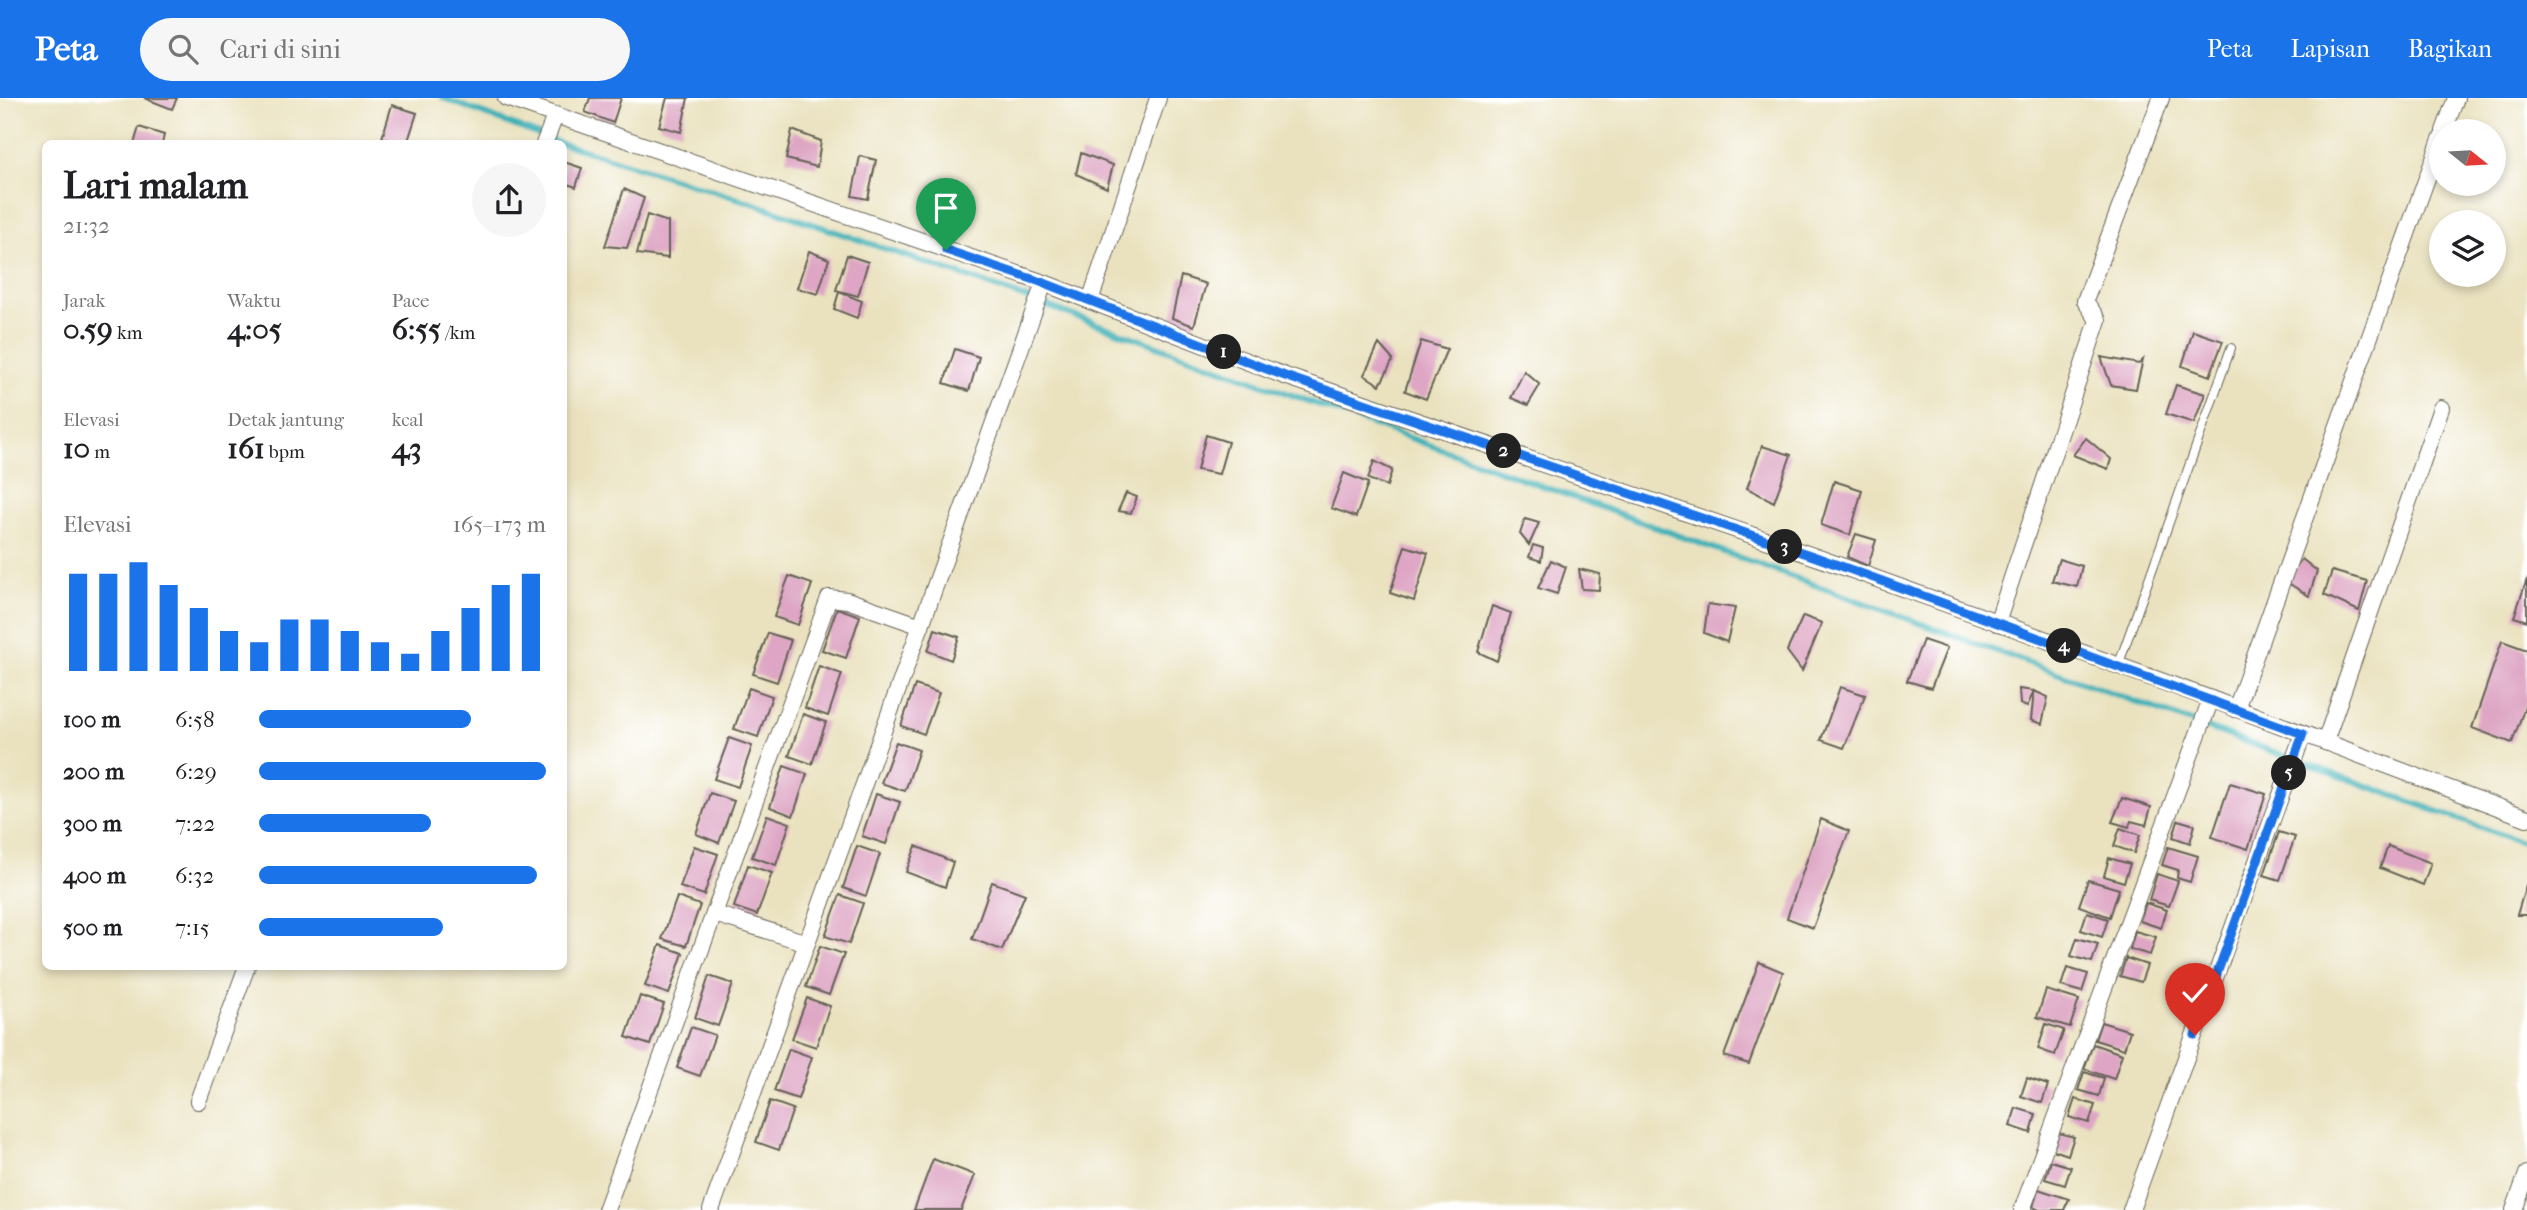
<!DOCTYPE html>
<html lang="id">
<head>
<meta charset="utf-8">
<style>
	:root { --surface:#fff; --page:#f6f6f6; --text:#202124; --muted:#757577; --accent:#1a73e8 }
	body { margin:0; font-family:"IM FELL French Canon",serif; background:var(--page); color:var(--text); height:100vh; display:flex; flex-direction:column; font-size:26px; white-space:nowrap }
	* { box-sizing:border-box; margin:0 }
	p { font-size:23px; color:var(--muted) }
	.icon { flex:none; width:38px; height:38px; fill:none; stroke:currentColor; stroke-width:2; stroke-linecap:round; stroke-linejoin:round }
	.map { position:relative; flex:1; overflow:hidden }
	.side { position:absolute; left:42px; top:42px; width:525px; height:830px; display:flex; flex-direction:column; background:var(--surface); border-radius:10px; box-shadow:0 4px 10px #0003 }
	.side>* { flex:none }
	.needle { width:46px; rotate:108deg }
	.fabs { position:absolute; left:2429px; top:21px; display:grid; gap:14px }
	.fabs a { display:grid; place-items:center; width:77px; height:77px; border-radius:50%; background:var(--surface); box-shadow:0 4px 10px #0003; font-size:35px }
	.pin { position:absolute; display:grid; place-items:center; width:60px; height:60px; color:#fff; margin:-72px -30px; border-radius:50% 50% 50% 0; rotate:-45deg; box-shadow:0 0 7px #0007 }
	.pin .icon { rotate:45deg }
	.km { position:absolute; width:35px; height:35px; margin:-18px; border-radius:50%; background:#222; color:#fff; font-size:19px; line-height:35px; text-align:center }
	.round { display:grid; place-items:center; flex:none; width:74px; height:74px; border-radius:37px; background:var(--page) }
	.summary { display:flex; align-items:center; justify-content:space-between; height:119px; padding:0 21px }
	h1 { font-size:38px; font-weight:800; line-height:52px }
	.figures { display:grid; grid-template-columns:repeat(3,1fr); gap:10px; height:119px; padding:7px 21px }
	.figures div { display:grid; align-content:center }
	.figures b { font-size:30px; font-weight:800 }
	.figures small { font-size:19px; font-weight:400 }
	.figures p { font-size:19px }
	.chart { height:196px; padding:14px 21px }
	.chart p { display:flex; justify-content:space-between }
	.chart svg { width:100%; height:126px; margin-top:7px; stroke:var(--accent); stroke-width:6 }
	ul { padding:0 21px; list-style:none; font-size:23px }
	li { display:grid; grid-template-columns:112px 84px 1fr; align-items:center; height:52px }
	li i { height:18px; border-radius:9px; background:var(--accent) }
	header { display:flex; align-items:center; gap:42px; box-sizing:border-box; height:98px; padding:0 35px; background:var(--accent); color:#fff }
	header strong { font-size:33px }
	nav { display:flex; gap:38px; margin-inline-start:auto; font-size:24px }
	.search { width:490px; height:63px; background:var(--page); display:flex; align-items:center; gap:18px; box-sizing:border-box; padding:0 24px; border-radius:38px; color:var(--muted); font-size:26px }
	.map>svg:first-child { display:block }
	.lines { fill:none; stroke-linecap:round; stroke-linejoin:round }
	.stream { stroke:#40b1b7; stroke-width:6 }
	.building { fill:#dea6c4 }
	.service-casing { stroke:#646155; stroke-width:10 }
	.minor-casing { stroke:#646155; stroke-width:18 }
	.service { stroke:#fff; stroke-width:8 }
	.minor { stroke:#fff; stroke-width:16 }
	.route-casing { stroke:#fff; stroke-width:14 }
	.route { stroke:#1a73e8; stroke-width:9 }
</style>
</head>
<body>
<header>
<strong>Peta</strong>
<div class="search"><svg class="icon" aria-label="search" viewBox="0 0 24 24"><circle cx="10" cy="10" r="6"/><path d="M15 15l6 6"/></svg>Cari di sini</div>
<nav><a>Peta</a><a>Lapisan</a><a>Bagikan</a></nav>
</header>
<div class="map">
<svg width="2527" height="1112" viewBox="0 0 2527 1112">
	<rect width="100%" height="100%" fill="#fff"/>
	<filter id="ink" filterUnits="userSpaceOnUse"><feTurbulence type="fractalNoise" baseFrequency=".0143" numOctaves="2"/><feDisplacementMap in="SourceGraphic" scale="14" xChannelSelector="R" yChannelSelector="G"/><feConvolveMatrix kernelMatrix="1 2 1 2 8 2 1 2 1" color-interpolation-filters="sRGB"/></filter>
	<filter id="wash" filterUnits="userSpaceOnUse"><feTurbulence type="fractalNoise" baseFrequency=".00686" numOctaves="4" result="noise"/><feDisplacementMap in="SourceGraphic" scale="28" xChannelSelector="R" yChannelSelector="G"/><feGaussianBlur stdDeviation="1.57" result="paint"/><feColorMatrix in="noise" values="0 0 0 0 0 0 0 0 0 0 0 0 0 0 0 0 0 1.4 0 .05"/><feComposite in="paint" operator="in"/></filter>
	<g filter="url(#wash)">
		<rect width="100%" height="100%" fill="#eae2bf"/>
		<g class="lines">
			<g class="stream">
				<polyline points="443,0 562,46"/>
				<polyline points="564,46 749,104 973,181 2527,746"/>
			</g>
		</g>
		<g id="blocks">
			<g class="building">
				<polygon points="144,0 177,0 172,11"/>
				<polygon points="590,0 621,0 613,25 585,14"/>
				<polygon points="667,0 688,0 681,34 659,28"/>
				<polygon points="392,7 417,15 407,46 382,40"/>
				<polygon points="139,29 164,37 162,46 134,46"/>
				<polygon points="792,32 821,43 817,69 786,61"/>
				<polygon points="1081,55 1113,67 1107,90 1076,76"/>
				<polygon points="860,58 876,62 868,101 852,98"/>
				<polygon points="564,64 582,70 576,89 564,85"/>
				<polygon points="624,91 644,100 627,150 605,148"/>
				<polygon points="647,117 668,124 668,160 637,156"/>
				<polygon points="809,153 829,161 818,196 797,190"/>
				<polygon points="847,157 868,164 858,198 836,192"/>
				<polygon points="1181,178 1206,186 1194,228 1172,220"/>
				<polygon points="839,194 862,203 857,220 834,211"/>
				<polygon points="2193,233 2223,243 2210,278 2182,268"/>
				<polygon points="1421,243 1447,251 1426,301 1405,293"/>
				<polygon points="1379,246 1393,262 1380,287 1364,277"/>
				<polygon points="955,251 979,259 969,293 944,285"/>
				<polygon points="2101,259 2139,266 2143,262 2136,291 2111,287"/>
				<polygon points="1524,273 1540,287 1528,307 1511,300"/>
				<polygon points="2176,287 2205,296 2194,325 2166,316"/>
				<polygon points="1206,337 1228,344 1219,376 1197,372"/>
				<polygon points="2086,340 2111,361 2108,371 2073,357"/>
				<polygon points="1762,348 1791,357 1774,404 1747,390"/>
				<polygon points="1374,363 1392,372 1387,388 1368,381"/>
				<polygon points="1344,375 1368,385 1356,419 1331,410"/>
				<polygon points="1834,383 1862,392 1850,437 1821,427"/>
				<polygon points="1126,395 1137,399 1131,415 1118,413"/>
				<polygon points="1525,421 1539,425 1529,447 1520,436"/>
				<polygon points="1856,436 1876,442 1868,468 1847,459"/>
				<polygon points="1533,447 1543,450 1541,463 1529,459"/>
				<polygon points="1405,448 1428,455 1414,503 1390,495"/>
				<polygon points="2059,461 2082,468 2077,489 2052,483"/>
				<polygon points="2302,461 2317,473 2309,498 2285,483"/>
				<polygon points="1551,462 1566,469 1557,496 1538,490"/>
				<polygon points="1579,471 1600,476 1599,492 1582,491"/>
				<polygon points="2332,473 2367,483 2359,513 2324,497"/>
				<polygon points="789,478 812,486 798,527 774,519"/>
				<polygon points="2527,481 2527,523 2514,519"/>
				<polygon points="1708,506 1735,510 1727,544 1704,535"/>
				<polygon points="1492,508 1511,515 1497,563 1478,554"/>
				<polygon points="837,510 860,518 846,560 822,552"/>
				<polygon points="1803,518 1822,525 1802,573 1787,553"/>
				<polygon points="935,531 959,539 951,562 928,553"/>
				<polygon points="768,535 791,542 777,584 753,576"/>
				<polygon points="1923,542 1947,550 1931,590 1907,583"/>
				<polygon points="2502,543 2527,552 2527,603 2512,645 2472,630"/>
				<polygon points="819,568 842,576 828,618 805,610"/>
				<polygon points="915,587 939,595 924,636 901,628"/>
				<polygon points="1840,589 1865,597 1844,650 1821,642"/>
				<polygon points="749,590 772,598 758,639 734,631"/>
				<polygon points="2019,591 2034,593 2027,609 2020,606"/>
				<polygon points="2034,593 2048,599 2042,626 2031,622"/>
				<polygon points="803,616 826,624 812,666 789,658"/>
				<polygon points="729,640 752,648 738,689 714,681"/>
				<polygon points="896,644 919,652 905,693 881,685"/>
				<polygon points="784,668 807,676 793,718 770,709"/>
				<polygon points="2230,685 2266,696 2248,751 2212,739"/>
				<polygon points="710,695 734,703 719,745 696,736"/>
				<polygon points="876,696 900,704 886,746 862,738"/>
				<polygon points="2122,700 2151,709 2146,727 2131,723 2129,729 2112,724"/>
				<polygon points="767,717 790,725 776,767 752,759"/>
				<polygon points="1821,721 1849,733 1813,830 1787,820"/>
				<polygon points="2178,722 2195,727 2190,745 2173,739"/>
				<polygon points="2120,730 2140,737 2134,755 2114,748"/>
				<polygon points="2279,734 2295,739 2280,782 2264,777"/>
				<polygon points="694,748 718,756 704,797 680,789"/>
				<polygon points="857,748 880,756 866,798 843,790"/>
				<polygon points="916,748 953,764 945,789 906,774"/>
				<polygon points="2388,748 2431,765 2423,787 2380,770"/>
				<polygon points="2168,749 2198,758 2190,784 2177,780 2178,772 2162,767"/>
				<polygon points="2109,760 2130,766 2124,784 2104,778"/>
				<polygon points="748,767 772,775 757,817 734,809"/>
				<polygon points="2157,776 2178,783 2169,808 2149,802"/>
				<polygon points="2088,782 2119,791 2110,819 2079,808"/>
				<polygon points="992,784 1025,796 1002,852 972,841"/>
				<polygon points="2526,787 2527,817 2517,817"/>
				<polygon points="840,797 863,805 849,846 825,838"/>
				<polygon points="677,799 700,807 686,848 662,841"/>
				<polygon points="2146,805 2167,812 2161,830 2140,823"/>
				<polygon points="2087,814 2108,821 2102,839 2081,832"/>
				<polygon points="2135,833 2156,839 2150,857 2130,851"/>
				<polygon points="2077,840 2098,846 2092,864 2071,858"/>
				<polygon points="660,847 683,855 669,896 645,888"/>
				<polygon points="820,848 844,856 829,897 806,889"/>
				<polygon points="2126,860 2147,867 2141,884 2120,878"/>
				<polygon points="1759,864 1783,874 1749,966 1724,958"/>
				<polygon points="2067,870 2088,876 2082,894 2061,888"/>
				<polygon points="709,878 733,886 718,928 695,920"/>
				<polygon points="2046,892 2079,902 2070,929 2037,919"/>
				<polygon points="640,898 664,906 650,947 626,939"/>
				<polygon points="807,900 830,908 816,949 792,941"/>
				<polygon points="2101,924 2130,933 2124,951 2095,942"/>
				<polygon points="2046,926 2064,932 2055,957 2038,951"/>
				<polygon points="691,929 715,937 700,978 677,970"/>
				<polygon points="2093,946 2122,956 2114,981 2084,971"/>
				<polygon points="789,951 812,959 798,1001 774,993"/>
				<polygon points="2084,974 2104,980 2099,998 2078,992"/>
				<polygon points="2027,980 2048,987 2042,1005 2021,998"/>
				<polygon points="2075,1001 2095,1007 2089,1025 2069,1019"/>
				<polygon points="770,1003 793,1011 779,1052 756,1044"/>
				<polygon points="2016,1010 2036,1016 2031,1035 2010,1028"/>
				<polygon points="2059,1035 2074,1039 2068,1057 2053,1052"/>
				<polygon points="933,1061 975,1077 961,1112 914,1112"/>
				<polygon points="2051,1063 2071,1069 2065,1087 2045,1081"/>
				<polygon points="2038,1091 2069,1101 2064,1112 2039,1112 2033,1109"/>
			</g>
		</g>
	</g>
	<g filter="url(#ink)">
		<use href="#blocks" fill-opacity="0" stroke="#646155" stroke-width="2"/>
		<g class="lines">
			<g class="service-casing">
				<polyline id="service" points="2118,568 2231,250"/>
			</g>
			<g class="minor-casing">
				<g id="minor">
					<polyline points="506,0 1044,185 1285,278 1816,459 2211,601 2527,720"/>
					<polyline points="2444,33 2456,0"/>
					<polyline points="544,46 555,18"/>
					<polyline points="1090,203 1158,0"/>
					<polyline points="1997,525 2098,222 2085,203 2161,0"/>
					<polyline points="2236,611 2441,41"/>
					<polyline points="2325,644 2441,310"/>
					<polyline points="715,816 807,845"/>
					<polyline points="198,1003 247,868"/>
					<polyline points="606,1112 829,500 847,502 921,528"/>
					<polyline points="711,1112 1044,185"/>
					<polyline points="2022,1112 2211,601"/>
					<polyline points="2131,1112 2303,636"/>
					<polyline points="2514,1112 2527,1076"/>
				</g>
			</g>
			<use href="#service" class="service"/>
			<use href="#minor" class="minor"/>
		</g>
	</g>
	<g class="lines" filter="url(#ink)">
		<g class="route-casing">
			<polyline id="route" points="946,152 1044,185 1285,278 1816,459 2303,636 2195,937"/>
		</g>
		<use href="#route" class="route"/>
	</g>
</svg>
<div class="fabs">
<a><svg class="needle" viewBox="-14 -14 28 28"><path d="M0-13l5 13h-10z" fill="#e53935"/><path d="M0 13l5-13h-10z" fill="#757577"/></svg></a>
<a><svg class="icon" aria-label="layers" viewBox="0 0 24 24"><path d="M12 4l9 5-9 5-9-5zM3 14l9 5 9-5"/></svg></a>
</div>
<div class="pin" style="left:946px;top:152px;background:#1e9e55"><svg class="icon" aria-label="arrive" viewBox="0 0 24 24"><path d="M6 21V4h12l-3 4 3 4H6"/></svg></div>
<div class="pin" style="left:2195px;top:937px;background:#d93025"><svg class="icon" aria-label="check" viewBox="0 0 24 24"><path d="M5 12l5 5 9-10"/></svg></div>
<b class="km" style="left:1224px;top:254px">1</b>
<b class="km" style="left:1504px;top:353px">2</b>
<b class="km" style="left:1785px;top:449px">3</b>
<b class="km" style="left:2064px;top:548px">4</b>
<b class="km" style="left:2289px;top:675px">5</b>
<section class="side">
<div class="summary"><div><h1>Lari malam</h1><p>21:32</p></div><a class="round"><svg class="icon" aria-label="share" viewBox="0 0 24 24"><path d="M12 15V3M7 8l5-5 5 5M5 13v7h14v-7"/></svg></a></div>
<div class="figures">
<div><p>Jarak</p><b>0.59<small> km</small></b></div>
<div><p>Waktu</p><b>4:05</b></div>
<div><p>Pace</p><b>6:55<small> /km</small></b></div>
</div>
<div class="figures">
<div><p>Elevasi</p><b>10<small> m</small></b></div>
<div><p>Detak jantung</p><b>161<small> bpm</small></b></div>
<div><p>kcal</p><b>43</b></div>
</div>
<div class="chart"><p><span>Elevasi</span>165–173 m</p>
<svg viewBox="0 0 160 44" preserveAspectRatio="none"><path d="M5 44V10M15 44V10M25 44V6M35 44V14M45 44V22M55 44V30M65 44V34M75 44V26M85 44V26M95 44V30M105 44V34M115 44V38M125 44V30M135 44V22M145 44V14M155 44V10"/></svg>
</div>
<ul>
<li><b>100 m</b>6:58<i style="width:74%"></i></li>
<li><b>200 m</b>6:29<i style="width:100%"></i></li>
<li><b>300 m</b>7:22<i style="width:60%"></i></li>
<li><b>400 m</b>6:32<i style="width:97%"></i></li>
<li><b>500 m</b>7:15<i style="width:64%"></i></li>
</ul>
</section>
</div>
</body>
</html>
